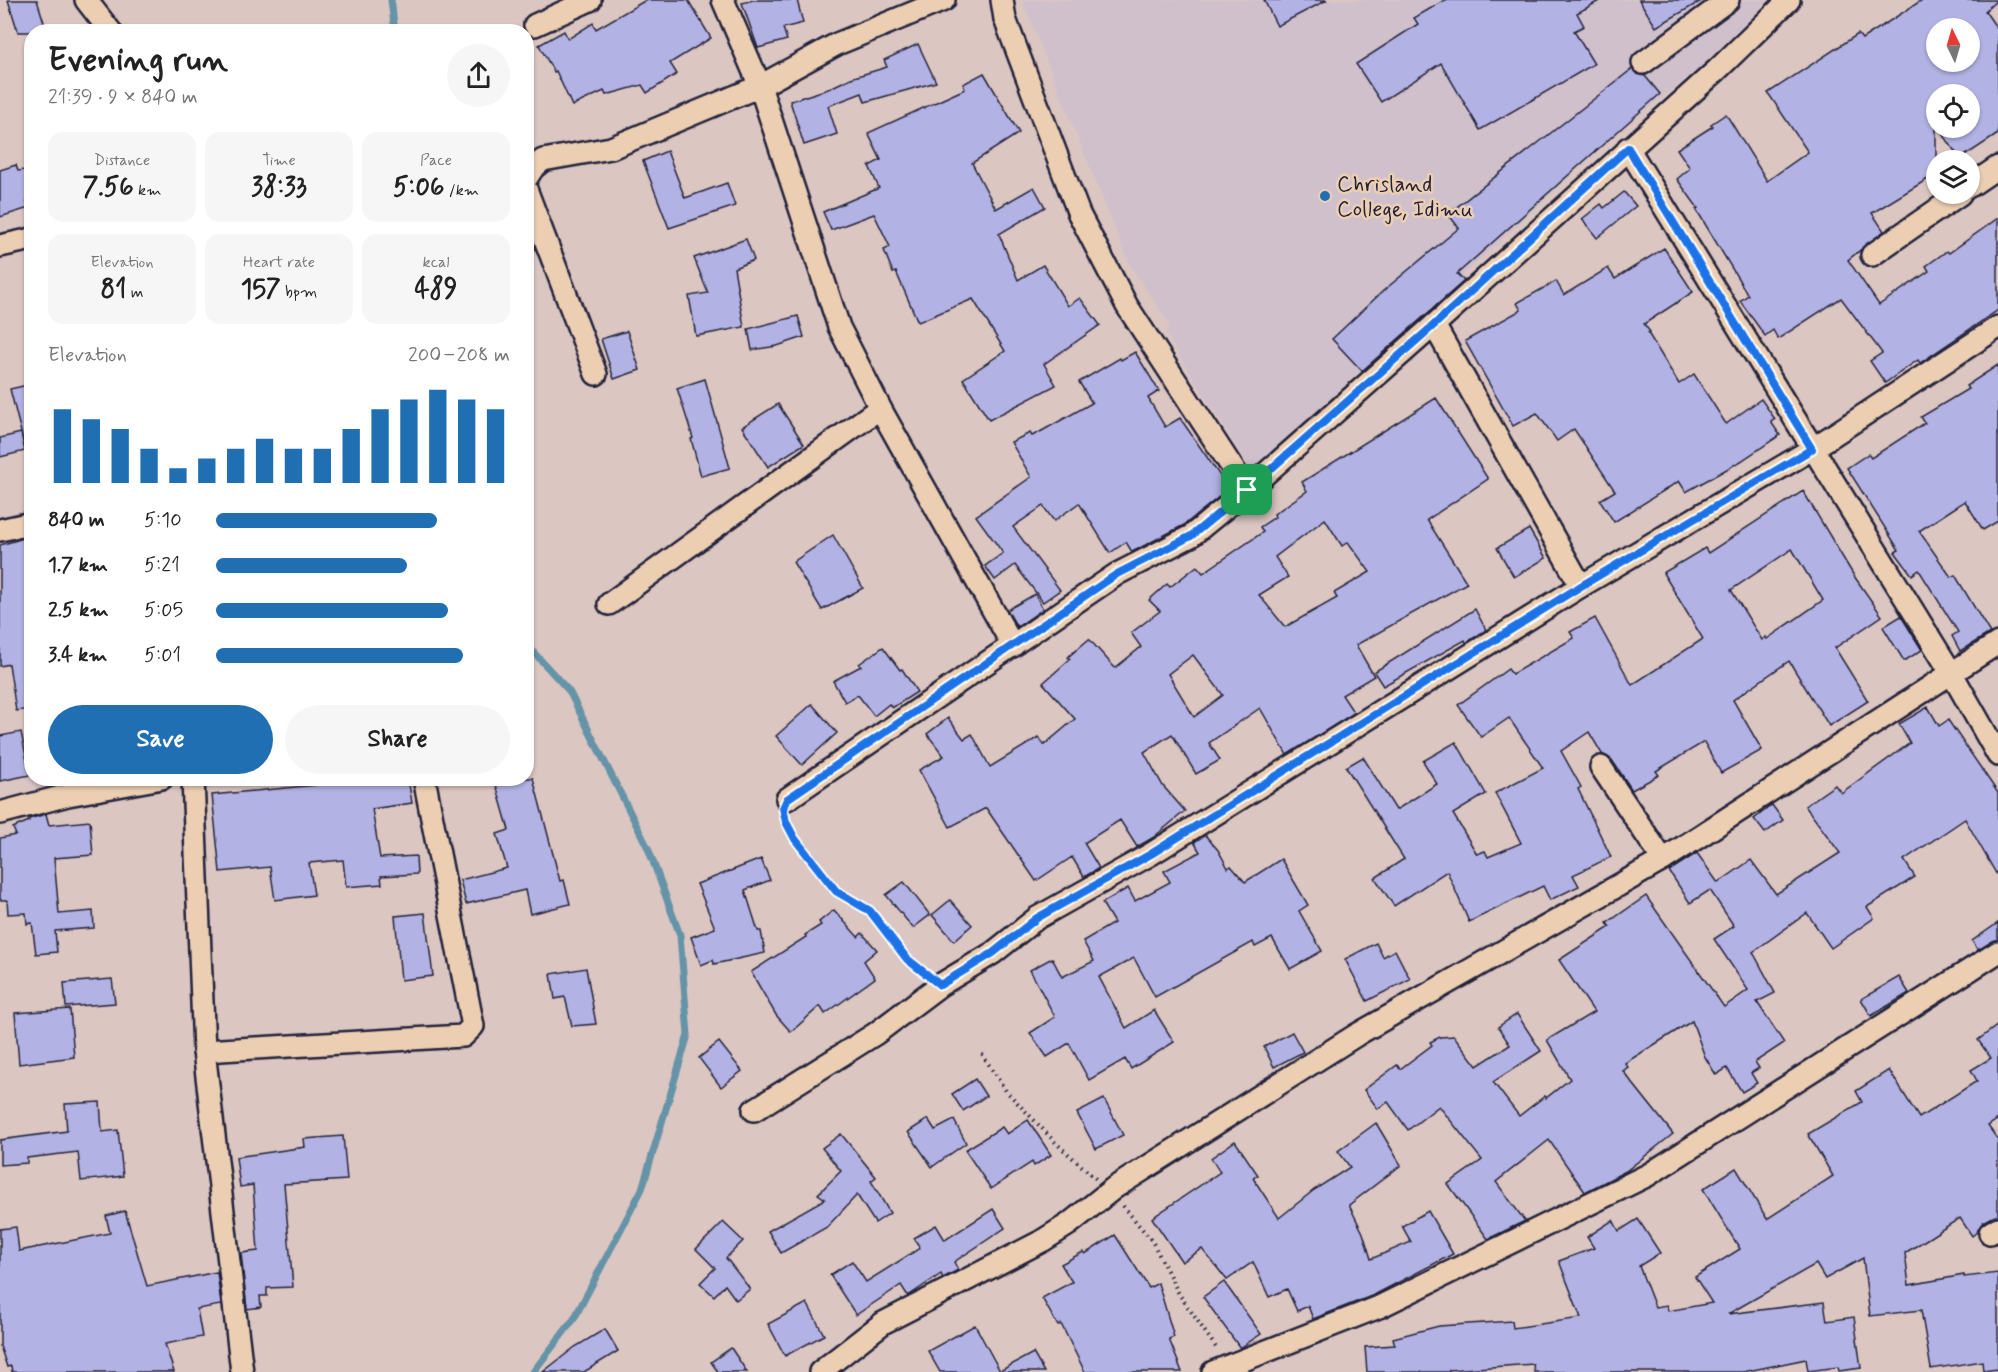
<!DOCTYPE html>
<html lang="en">
<head>
<meta charset="utf-8">
<style>
	:root { --surface:#fff; --page:#f6f6f6; --text:#222; --muted:#767676; --accent:#1f6fb2 }
	body { margin:0; font-family:Mynerve,sans-serif; background:var(--page); color:var(--text); height:100vh; display:flex; flex-direction:column; font-size:22px; white-space:nowrap }
	* { box-sizing:border-box; margin:0 }
	p { font-size:20px; color:var(--muted) }
	.icon { flex:none; width:33px; height:33px; fill:none; stroke:currentColor; stroke-width:2; stroke-linecap:round; stroke-linejoin:round }
	.map { position:relative; flex:1; overflow:hidden }
	.sheet { position:absolute; left:24px; top:24px; width:510px; height:762px; display:flex; flex-direction:column; background:var(--surface); border-radius:24px; box-shadow:0 2px 4px #0004 }
	.sheet>* { flex:none }
	.needle { width:39px; rotate:355deg }
	.buttons { position:absolute; left:1926px; top:18px; display:grid; gap:12px }
	.buttons a { display:grid; place-items:center; width:54px; height:54px; border-radius:50%; background:var(--surface); box-shadow:0 2px 4px #0004; font-size:30px }
	.pin { position:absolute; display:grid; place-items:center; width:51px; height:51px; color:#fff; margin:-26px; border-radius:12px; box-shadow:0 3px 9px #0006 }
	.round { display:grid; place-items:center; flex:none; width:63px; height:63px; border-radius:32px; background:var(--page) }
	.summary { display:flex; align-items:center; justify-content:space-between; height:102px; padding:0 24px }
	h1 { font-size:33px; font-weight:700; line-height:45px }
	.metrics { display:grid; grid-template-columns:repeat(3,1fr); gap:9px; height:102px; padding:6px 24px }
	.metrics div { display:grid; align-content:center; border-radius:15px; background:var(--page); text-align:center }
	.metrics b { font-size:26px; font-weight:700 }
	.metrics small { font-size:16px; font-weight:400 }
	.metrics p { font-size:16px }
	.chart { height:168px; padding:12px 24px }
	.chart p { display:flex; justify-content:space-between }
	.chart svg { width:100%; height:108px; margin-top:6px; stroke:var(--accent); stroke-width:6 }
	.button { display:flex; gap:12px; margin-top:auto; padding:12px 24px }
	.button a { flex:1; height:69px; border-radius:36px; background:var(--accent); color:#fff; font-size:24px; font-weight:700; line-height:69px; text-align:center }
	.button a+a { background:var(--page); color:var(--text) }
	ul { padding:0 24px; list-style:none; font-size:20px }
	li { display:grid; grid-template-columns:96px 72px 1fr; align-items:center; height:45px }
	li i { height:15px; border-radius:8px; background:var(--accent) }
	.map>svg:first-child { display:block }
	.built { fill:#cfc0cc }
	.lines { fill:none; stroke-linecap:round; stroke-linejoin:round }
	.stream { stroke:#6593a7; stroke-width:7 }
	.building { fill:#b3b2e4; stroke:#22223b; stroke-width:1.5; fill-rule:evenodd }
	.minor-casing { stroke:#22223b; stroke-width:26 }
	.path { stroke:#22223b; stroke-width:4; stroke-dasharray:1.5 4.5; stroke-linecap:butt }
	.minor { stroke:#eccfb3; stroke-width:21 }
	.route-casing { stroke:#fff; stroke-width:12 }
	.route { stroke:#1a73e8; stroke-width:8 }
	.poi-dot { fill:#1f6fb2; stroke:#eccfb3; stroke-width:2 }
	.labels { text-anchor:middle; stroke-width:5; stroke-linejoin:round; paint-order:stroke }
	.poi-label { font-size:22px; fill:#22223b; stroke:#eccfb3; text-anchor:start }
</style>
</head>
<body>
<div class="map">
<svg width="1998" height="1372" viewBox="0 0 1998 1372">
	<rect width="100%" height="100%" fill="#dbc6c2"/>
	<filter id="ink" filterUnits="userSpaceOnUse"><feTurbulence type="fractalNoise" baseFrequency=".0167" numOctaves="2"/><feDisplacementMap in="SourceGraphic" scale="12" xChannelSelector="R" yChannelSelector="G"/><feConvolveMatrix kernelMatrix="1 2 1 2 8 2 1 2 1" color-interpolation-filters="sRGB"/></filter>
	<g filter="url(#ink)">
		<polygon class="built" points="1022,0 1768,0 1701,67 1622,128 1252,471 1165,333 1170,325 1130,265"/>
		<g class="lines">
			<g class="stream">
				<polyline points="391,0 395,32"/>
				<polyline points="526,644 569,691 648,848 680,935 688,1035 642,1189 574,1319 533,1372"/>
			</g>
		</g>
		<g class="building">
			<polygon points="8,0 37,0 47,32 18,32"/>
			<polygon points="646,0 688,0 711,38 670,63 677,74 647,93 642,85 606,95 604,91 572,106 556,71 554,72 539,45 564,31 568,39 593,23 596,29"/>
			<polygon points="753,0 797,0 803,23 783,28 787,40 758,48 742,3"/>
			<polygon points="1264,0 1327,0 1277,26"/>
			<polygon points="1445,0 1601,0 1577,13 1584,26 1574,31 1594,64 1480,130 1441,63 1381,102 1356,64 1418,24 1414,18"/>
			<polygon points="1639,0 1703,0 1656,27"/>
			<path d="M1922 0H1997L1985 11 1998 30V134L1960 159 1939 128H1970V94H1936V174L1872 213 1884 231 1848 260 1879 305 1929 271 1926 266 1947 251 1949 253 1998 218V310L1920 363 1918 360 1885 383 1870 361 1882 353 1841 298 1778 339 1773 330 1765 336 1740 301 1748 295 1696 209 1698 208 1677 179 1690 168 1677 149 1713 126 1711 124 1726 114 1767 181 1808 152 1768 93 1858 34 1862 39ZM1936 28H1970V62H1936Z"/>
			<polygon points="918,44 936,82 865,102 862,93 828,106 837,134 804,145 790,101 828,89 851,78 887,67 884,60"/>
			<polygon points="1632,69 1637,74 1645,76 1660,94 1457,274 1464,281 1362,371 1332,339 1383,291 1459,228 1448,214"/>
			<polygon points="984,73 1019,133 972,163 996,209 1034,187 1045,207 999,234 1018,280 1043,265 1068,306 1080,298 1100,325 1044,364 1056,385 989,420 963,379 1005,351 973,299 918,322 896,272 893,273 884,250 890,247 874,214 831,230 823,212 879,188 869,166 881,160 868,133 965,89 963,84"/>
			<polygon points="667,151 685,198 727,183 735,206 669,228 643,161"/>
			<polygon points="16,165 18,171 32,169 32,200 27,201 29,208 0,217 0,170"/>
			<polygon points="1624,192 1636,206 1597,238 1582,219 1601,204 1604,208"/>
			<polygon points="746,239 754,260 734,268 744,327 696,336 689,296 708,293 694,258"/>
			<polygon points="1664,248 1693,292 1644,324 1650,332 1648,333 1679,384 1694,374 1726,424 1761,399 1775,419 1771,422 1780,435 1741,461 1686,492 1679,481 1614,522 1600,500 1615,491 1574,429 1557,441 1537,413 1513,426 1465,341 1521,310 1517,303 1556,281 1564,295 1608,268 1615,279"/>
			<polygon points="798,316 804,337 777,346 752,350 748,329"/>
			<polygon points="627,331 640,370 614,379 601,339"/>
			<polygon points="1135,352 1159,391 1148,398 1165,427 1180,418 1229,489 1184,525 1132,552 1126,542 1110,553 1079,503 1054,521 1043,506 1013,527 1060,590 1043,602 1015,565 995,580 985,566 1003,553 976,516 1031,477 1011,442 1030,433 1032,436 1040,432 1092,403 1079,382 1120,358 1121,360"/>
			<polygon points="1998,365 1998,521 1983,530 1965,501 1919,531 1951,577 1955,575 1990,633 1960,651 1952,636 1958,632 1919,570 1912,575 1895,552 1899,550 1847,468 1868,454 1871,458 1925,423 1921,417 1968,389 1966,386"/>
			<polygon points="705,379 730,468 701,476 691,439 693,438 677,388"/>
			<polygon points="32,384 32,448 25,448 10,389"/>
			<path d="M1436 398 1488 479 1427 520 1467 583 1356 645 1374 676 1342 695 1354 713 1287 755 1260 708 1209 743 1220 760 1196 774 1172 734 1144 752 1163 786 1185 811 1154 837 1137 847 1120 820 1084 843 1099 868 1084 877 1072 857 1036 881 986 808 950 827 919 770 944 756 927 734 948 718 964 739 972 734 990 767 1039 737 1044 745 1075 719 1043 683 1070 659 1068 657 1089 639 1115 668 1141 647 1131 633 1160 611 1149 600 1167 584 1170 587 1197 566 1203 573 1263 532 1260 527 1275 517 1274 514 1307 491 1302 482ZM1325 519 1342 546 1348 542 1370 572 1334 593 1337 598 1285 627 1259 595 1288 577 1275 557ZM1193 655 1223 695 1194 717 1168 674Z"/>
			<polygon points="778,404 804,444 768,467 742,427"/>
			<polygon points="21,433 25,451 0,457 0,438"/>
			<path d="M1803 491 1854 576 1882 616 1835 648 1868 701 1829 726 1789 661 1733 700 1762 750 1721 773 1704 742 1656 771 1659 775 1632 790 1612 760 1602 754 1589 732 1561 751 1581 787 1578 789 1611 857 1573 875 1579 886 1550 900 1543 886 1469 922 1447 871 1394 906 1375 878 1404 859 1346 767 1363 757 1396 810 1437 784 1423 761 1456 742 1486 794 1453 814 1477 854 1485 851 1488 857 1521 843 1495 793 1543 768 1509 718 1481 737 1458 705 1508 669 1512 674 1574 638 1570 632 1595 618 1632 685 1703 639 1663 573 1705 548 1708 553ZM1792 549 1823 600 1767 639 1766 637 1762 640 1731 590Z"/>
			<polygon points="1529,529 1546,558 1514,577 1497,548"/>
			<polygon points="833,535 863,588 822,610 793,562"/>
			<polygon points="24,538 32,563 32,709 16,711 9,664 0,666 0,545"/>
			<polygon points="1035,594 1043,609 1017,627 1007,610"/>
			<polygon points="1475,609 1486,630 1466,643 1465,640 1383,686 1374,672"/>
			<polygon points="1901,616 1922,650 1904,661 1883,627"/>
			<polygon points="883,647 900,670 902,669 917,692 892,708 889,704 874,716 858,695 845,702 833,681 861,666 859,664"/>
			<polygon points="812,704 837,733 802,765 776,736"/>
			<polygon points="1928,707 1939,726 1948,720 1998,793 1998,877 1965,819 1904,860 1915,877 1867,907 1874,918 1831,948 1807,913 1753,952 1775,993 1757,1002 1784,1043 1755,1062 1759,1068 1751,1073 1757,1083 1742,1092 1727,1068 1716,1075 1705,1057 1692,1021 1625,1063 1628,1067 1623,1071 1673,1134 1626,1171 1585,1192 1549,1140 1496,1182 1525,1221 1488,1239 1448,1184 1482,1160 1439,1106 1408,1130 1388,1102 1378,1109 1364,1090 1397,1065 1400,1069 1432,1045 1430,1042 1440,1037 1454,1036 1477,1066 1510,1045 1498,1027 1517,1014 1541,1051 1493,1082 1519,1116 1545,1096 1546,1098 1570,1079 1547,1040 1594,1012 1559,960 1610,927 1607,923 1646,896 1724,1007 1748,990 1714,939 1734,926 1710,890 1690,903 1669,871 1697,853 1718,883 1751,860 1776,894 1840,853 1805,806 1835,785 1841,793 1910,743 1899,724"/>
			<polygon points="21,732 30,775 0,781 0,736"/>
			<polygon points="315,778 408,778 412,803 372,809 380,858 416,856 417,874 381,876 382,884 346,887 343,860 309,863 314,895 275,900 270,867 220,872 212,795 316,785"/>
			<polygon points="494,778 533,778 560,881 564,880 570,904 530,914 525,890 466,904 460,880 507,868 497,834 509,830"/>
			<polygon points="1772,805 1783,820 1765,833 1754,819"/>
			<polygon points="46,814 49,825 90,821 93,855 54,858 59,914 93,911 94,928 55,931 57,952 36,954 32,923 27,924 26,913 8,914 7,900 0,900 0,838 16,835 13,828 29,821 29,819"/>
			<polygon points="1205,835 1218,850 1228,868 1231,866 1245,882 1281,859 1308,905 1299,911 1322,951 1290,969 1272,938 1255,947 1253,942 1155,997 1134,958 1099,977 1126,1028 1154,1010 1174,1042 1131,1069 1125,1059 1089,1080 1069,1043 1047,1057 1030,1033 1055,1017 1030,970 1052,958 1062,977 1094,961 1083,941 1114,923 1102,903 1128,888 1135,901 1170,882 1164,871 1200,852 1194,842"/>
			<polygon points="761,859 770,880 745,890 758,931 761,931 765,953 714,964 713,960 701,965 691,937 715,928 697,884"/>
			<polygon points="904,882 930,915 913,928 886,895"/>
			<polygon points="950,900 972,925 954,941 932,915"/>
			<polygon points="834,910 858,937 862,933 877,950 864,961 875,978 825,1014 820,1006 791,1032 776,1015 751,972 806,937 805,935 821,925 819,922"/>
			<polygon points="425,913 433,976 401,980 395,916"/>
			<polygon points="1998,923 1998,939 1978,950 1972,941"/>
			<polygon points="1376,943 1383,957 1395,950 1410,979 1367,1001 1345,959"/>
			<polygon points="586,968 596,1024 572,1026 565,997 555,999 551,974"/>
			<polygon points="1899,977 1909,993 1871,1016 1861,999"/>
			<polygon points="112,979 115,1003 66,1007 64,983"/>
			<polygon points="70,1009 74,1057 19,1064 15,1013"/>
			<polygon points="1998,1025 1998,1119 1988,1126 1998,1140 1998,1215 1983,1222 1977,1232 1972,1236 1960,1218 1905,1253 1909,1285 1964,1275 1964,1277 1998,1273 1998,1369 1983,1371 1982,1361 1931,1369 1921,1310 1870,1316 1863,1258 1825,1279 1816,1264 1728,1314 1824,1302 1827,1321 1854,1317 1861,1368 1839,1371 1838,1367 1808,1371 1806,1359 1743,1372 1534,1372 1533,1364 1449,1370 1449,1372 1367,1372 1365,1347 1395,1345 1393,1338 1439,1326 1512,1321 1513,1328 1581,1318 1559,1261 1594,1248 1587,1237 1613,1220 1619,1231 1638,1219 1660,1253 1639,1266 1655,1307 1667,1305 1668,1311 1712,1303 1695,1277 1740,1249 1703,1189 1736,1168 1767,1219 1833,1176 1808,1134 1862,1102 1856,1091 1889,1070 1919,1118 1977,1081 1971,1070 1991,1058 1978,1040"/>
			<polygon points="1292,1032 1303,1052 1274,1067 1264,1047"/>
			<polygon points="719,1042 742,1071 721,1087 699,1058"/>
			<polygon points="975,1079 986,1096 963,1111 952,1094"/>
			<polygon points="1104,1099 1123,1135 1096,1149 1077,1113"/>
			<polygon points="100,1102 102,1132 118,1130 123,1176 81,1181 78,1152 27,1158 27,1163 0,1165 0,1140 67,1131 65,1104"/>
			<polygon points="928,1119 935,1130 954,1120 966,1143 932,1167 908,1132"/>
			<polygon points="1028,1120 1051,1155 1034,1166 1032,1162 991,1189 965,1150 1002,1127 1007,1134"/>
			<polygon points="1376,1123 1401,1165 1349,1205 1363,1233 1371,1259 1411,1242 1402,1226 1428,1211 1453,1254 1374,1295 1313,1319 1308,1306 1297,1311 1287,1289 1269,1297 1253,1262 1227,1280 1202,1249 1182,1262 1152,1218 1220,1172 1211,1158 1235,1141 1258,1175 1253,1178 1279,1218 1314,1190 1350,1167 1338,1151"/>
			<polygon points="841,1134 876,1177 871,1181 890,1213 875,1223 857,1195 827,1227 781,1253 768,1231 825,1199 818,1194 841,1171 822,1148"/>
			<polygon points="343,1136 347,1180 284,1184 293,1287 267,1288 267,1296 260,1296 261,1307 247,1309 241,1253 258,1251 253,1185 240,1187 236,1157 305,1147 304,1139"/>
			<polygon points="993,1209 1005,1228 954,1262 958,1270 943,1278 941,1274 908,1296 901,1285 856,1315 830,1275 852,1261 866,1282 920,1248 914,1238 936,1225 945,1240"/>
			<polygon points="125,1211 147,1286 217,1272 221,1305 197,1309 202,1337 165,1344 174,1372 12,1372 11,1366 7,1367 0,1346 0,1229 16,1227 19,1251 110,1233 106,1216"/>
			<polygon points="723,1222 743,1241 726,1258 750,1289 736,1300 725,1285 714,1296 700,1283 715,1268 696,1249"/>
			<polygon points="1115,1235 1149,1288 1158,1283 1174,1337 1169,1339 1182,1372 1085,1372 1061,1324 1058,1326 1042,1298 1072,1282 1061,1264 1083,1252 1085,1254"/>
			<polygon points="1224,1282 1261,1334 1240,1348 1203,1297"/>
			<polygon points="807,1303 824,1335 785,1356 768,1324"/>
			<polygon points="975,1325 1000,1371 1033,1353 1044,1372 940,1372 928,1351"/>
			<polygon points="605,1329 618,1351 584,1372 543,1372 575,1347"/>
			<polygon points="731,1348 747,1372 718,1372 711,1362"/>
		</g>
		<g class="lines">
			<g class="minor-casing">
				<g id="minor">
					<polyline points="86,0 111,32"/>
					<polyline points="723,0 760,86 839,327 880,408 1013,646"/>
					<polyline points="1002,0 1005,19 1079,214 1127,306 1247,490"/>
					<polyline points="535,25 590,0"/>
					<polyline points="1643,63 1728,0"/>
					<polyline points="1628,148 1952,674 1998,755"/>
					<polyline points="526,179 533,168 543,160 611,148 760,86 837,44 944,0"/>
					<polyline points="1970,186 1998,167"/>
					<polyline points="526,189 596,374"/>
					<polyline points="0,246 32,239"/>
					<polyline points="1872,255 1960,194"/>
					<polyline points="1434,325 1581,586"/>
					<polyline points="0,530 32,523"/>
					<polyline points="609,604 880,408"/>
					<polyline points="1601,767 1663,860"/>
					<polyline points="193,778 204,1051 242,1372"/>
					<polyline points="787,799 1117,574 1191,536 1247,490 1434,325 1717,70 1789,0"/>
					<polyline points="0,813 68,795 162,778"/>
					<polyline points="204,1051 463,1036 473,1026 424,778"/>
					<polyline points="754,1110 875,1034 940,985 993,953 1037,918 1151,854 1581,586 1812,449 1998,327"/>
					<polyline points="1990,1233 1998,1228"/>
					<polyline points="820,1372 883,1323 1042,1241 1069,1224 1114,1188 1358,1034 1663,860 1998,643"/>
					<polyline points="1213,1372 1379,1307 1648,1175 1998,952"/>
				</g>
			</g>
			<g class="path">
				<polyline points="785,819 795,839 836,891 870,911 907,959 925,973"/>
				<polyline points="982,1054 1006,1091 1057,1144 1096,1179"/>
				<polyline points="1123,1206 1152,1241 1179,1294 1217,1349"/>
			</g>
			<use href="#minor" class="minor"/>
		</g>
	</g>
	<g class="lines" filter="url(#ink)">
		<g class="route-casing">
			<polygon id="route" points="1628,148 1812,449 1581,586 1151,854 1037,918 993,953 940,985 907,959 870,911 836,891 795,839 786,822 783,808 787,799 1117,574 1191,536 1247,490 1434,325"/>
		</g>
		<use href="#route" class="route"/>
	</g>
	<circle class="poi-dot" cx="1325" cy="196" r="6"/>
	<g class="labels">
		<g class="poi-label">
			<text x="1337" y="191">Chrisland<tspan x="1337" dy="25">College, Idimu</tspan></text>
		</g>
	</g>
</svg>
<div class="buttons">
<a><svg class="needle" viewBox="-14 -14 28 28"><path d="M0-13l5 13h-10z" fill="#e53935"/><path d="M0 13l5-13h-10z" fill="#767676"/></svg></a>
<a><svg class="icon" aria-label="locate" viewBox="0 0 24 24"><circle cx="12" cy="12" r="6"/><path d="M12 2v4M12 18v4M2 12h4M18 12h4"/></svg></a>
<a><svg class="icon" aria-label="layers" viewBox="0 0 24 24"><path d="M12 4l9 5-9 5-9-5zM3 14l9 5 9-5"/></svg></a>
</div>
<div class="pin" style="left:1247px;top:490px;background:#1e9e55"><svg class="icon" aria-label="arrive" viewBox="0 0 24 24"><path d="M6 21V4h12l-3 4 3 4H6"/></svg></div>
<section class="sheet">
<div class="summary"><div><h1>Evening run</h1><p>21:39 · 9 × 840 m</p></div><a class="round"><svg class="icon" aria-label="share" viewBox="0 0 24 24"><path d="M12 15V3M7 8l5-5 5 5M5 13v7h14v-7"/></svg></a></div>
<div class="metrics">
<div><p>Distance</p><b>7.56<small> km</small></b></div>
<div><p>Time</p><b>38:33</b></div>
<div><p>Pace</p><b>5:06<small> /km</small></b></div>
</div>
<div class="metrics">
<div><p>Elevation</p><b>81<small> m</small></b></div>
<div><p>Heart rate</p><b>157<small> bpm</small></b></div>
<div><p>kcal</p><b>489</b></div>
</div>
<div class="chart"><p><span>Elevation</span>200–208 m</p>
<svg viewBox="0 0 160 44" preserveAspectRatio="none"><path d="M5 44V14M15 44V18M25 44V22M35 44V30M45 44V38M55 44V34M65 44V30M75 44V26M85 44V30M95 44V30M105 44V22M115 44V14M125 44V10M135 44V6M145 44V10M155 44V14"/></svg>
</div>
<ul>
<li><b>840 m</b>5:10<i style="width:75%"></i></li>
<li><b>1.7 km</b>5:21<i style="width:65%"></i></li>
<li><b>2.5 km</b>5:05<i style="width:79%"></i></li>
<li><b>3.4 km</b>5:01<i style="width:84%"></i></li>
</ul>
<div class="button"><a>Save</a><a>Share</a></div>
</section>
</div>
</body>
</html>
